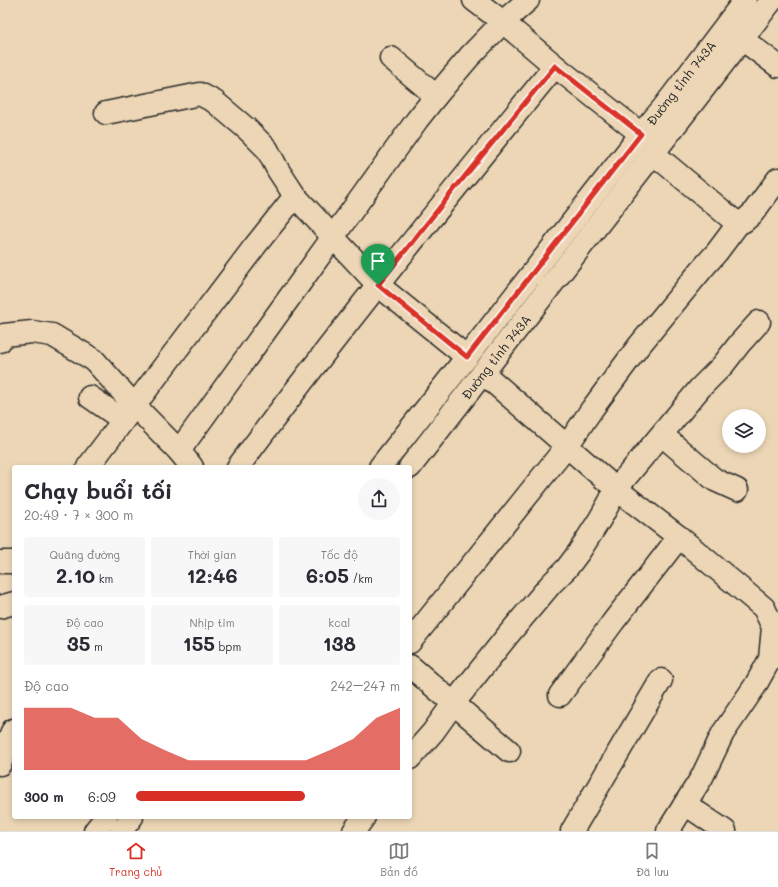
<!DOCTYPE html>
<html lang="vi">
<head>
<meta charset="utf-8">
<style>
	:root { --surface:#fff; --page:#f7f7f7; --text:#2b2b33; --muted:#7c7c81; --line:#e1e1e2; --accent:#d93025 }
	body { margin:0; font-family:Mali,sans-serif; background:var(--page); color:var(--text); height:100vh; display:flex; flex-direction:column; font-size:15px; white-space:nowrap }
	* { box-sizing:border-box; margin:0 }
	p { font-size:13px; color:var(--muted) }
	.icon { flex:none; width:22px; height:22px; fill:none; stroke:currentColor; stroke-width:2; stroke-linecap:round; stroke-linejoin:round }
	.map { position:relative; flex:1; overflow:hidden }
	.side { position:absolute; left:12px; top:465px; width:400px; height:354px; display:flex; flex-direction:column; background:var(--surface); border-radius:4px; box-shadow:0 2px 6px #0003 }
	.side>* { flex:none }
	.tools { position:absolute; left:722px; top:409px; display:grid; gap:8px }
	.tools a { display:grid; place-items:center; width:44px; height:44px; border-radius:50%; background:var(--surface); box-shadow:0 2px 6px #0003; font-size:20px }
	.pin { position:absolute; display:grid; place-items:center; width:34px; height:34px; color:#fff; margin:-41px -17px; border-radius:50% 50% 50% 0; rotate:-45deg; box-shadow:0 0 4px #0007 }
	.pin .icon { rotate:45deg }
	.round { display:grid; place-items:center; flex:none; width:42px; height:42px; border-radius:21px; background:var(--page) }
	.headline { display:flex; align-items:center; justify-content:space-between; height:68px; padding:0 12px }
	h1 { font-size:22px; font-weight:700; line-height:30px }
	.stats { display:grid; grid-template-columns:repeat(3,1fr); gap:6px; height:68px; padding:4px 12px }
	.stats div { display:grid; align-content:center; border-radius:4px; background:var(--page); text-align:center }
	.stats b { font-size:20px; font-weight:700 }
	.stats small { font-size:11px; font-weight:400 }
	.stats p { font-size:11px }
	.chart { height:112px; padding:8px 12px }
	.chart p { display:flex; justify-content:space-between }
	.chart svg { width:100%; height:72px; margin-top:4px; fill:var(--accent); opacity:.7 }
	ul { padding:0 12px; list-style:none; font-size:13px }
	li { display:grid; grid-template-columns:64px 48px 1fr; align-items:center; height:30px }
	li i { height:10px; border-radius:5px; background:var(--accent) }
	.menu { display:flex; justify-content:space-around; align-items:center; height:56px; border-top:1px solid var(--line); background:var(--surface); font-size:11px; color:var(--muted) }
	.menu a { display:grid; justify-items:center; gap:2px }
	.menu .selected { color:var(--accent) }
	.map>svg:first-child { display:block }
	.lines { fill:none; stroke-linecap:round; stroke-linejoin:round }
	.minor-casing { stroke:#2b2b2b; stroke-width:25 }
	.major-casing { stroke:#2b2b2b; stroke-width:25 }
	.minor { stroke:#ecd6b5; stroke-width:22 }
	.major { stroke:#ecd6b5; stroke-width:22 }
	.route-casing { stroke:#fff; stroke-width:8 }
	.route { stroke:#d93025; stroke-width:5 }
	.labels { text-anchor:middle; stroke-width:3; stroke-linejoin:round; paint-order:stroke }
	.street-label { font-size:13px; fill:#2b2b2b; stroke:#ecd6b5 }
</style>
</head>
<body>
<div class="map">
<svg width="778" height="831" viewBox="0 0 778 831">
	<rect width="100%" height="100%" fill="#ecd6b5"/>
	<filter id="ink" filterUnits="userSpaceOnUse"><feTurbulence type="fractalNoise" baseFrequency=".025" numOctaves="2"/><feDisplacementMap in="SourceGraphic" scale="8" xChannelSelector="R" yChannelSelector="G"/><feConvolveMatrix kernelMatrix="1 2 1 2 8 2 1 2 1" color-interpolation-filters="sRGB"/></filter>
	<g filter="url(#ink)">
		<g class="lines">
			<g class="minor-casing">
				<g id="minor">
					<polyline points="474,0 503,22 555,66 641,134"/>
					<polyline points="742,39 778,66"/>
					<polyline points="391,58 436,96"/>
					<polyline points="106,113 200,94 215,102 247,129 267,149 278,170 295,196 333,237 417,120 436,96 470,56 503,22 528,0"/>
					<polyline points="654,154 738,224"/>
					<polyline points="0,341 4,335 32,332 52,335 94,360 134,405 179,451 192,467"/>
					<polyline points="483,373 616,489 679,537 764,608 773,627 770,659 755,686 723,733 702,777 668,831"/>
					<polyline points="90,397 123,420"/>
					<polyline points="662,435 715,480 737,490"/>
					<polyline points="179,451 333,237 378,285 467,357"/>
					<polyline points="88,467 255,246 295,196"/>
					<path d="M238 467C339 330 447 198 555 66"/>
					<polyline points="0,562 14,562"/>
					<polyline points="0,607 14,603"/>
					<polyline points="410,642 567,446 592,409 638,347 702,269 717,252 738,224 744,221 752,214 778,179"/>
					<polyline points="410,666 509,751"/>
					<polyline points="560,695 613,622 679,537"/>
					<polyline points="410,758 433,732 453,704 508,635 551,584 567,568 579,552 600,519 609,503 616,489 700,388 723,365 740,343 759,322"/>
					<polyline points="0,764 13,730"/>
					<polyline points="685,804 725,831"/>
					<polyline points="354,831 364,817"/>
					<polyline points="572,831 661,680"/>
				</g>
			</g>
			<g class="major-casing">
				<g id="major">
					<polyline points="380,467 467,357 641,134 664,107 745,0"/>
					<polyline points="410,467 742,39 772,0"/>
					<polyline points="95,831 106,817"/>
					<polyline points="121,831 132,817"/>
				</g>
			</g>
			<use href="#minor" class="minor"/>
			<use href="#major" class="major"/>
		</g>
	</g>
	<g class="lines" filter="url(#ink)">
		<g class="route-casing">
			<polygon id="route" points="555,66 641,134 467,357 378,285 452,192"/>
		</g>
		<use href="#route" class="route"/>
	</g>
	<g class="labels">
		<g class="street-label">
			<text transform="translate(681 83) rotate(-52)" y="5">Đường tỉnh 743A</text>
			<text transform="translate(496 357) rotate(-52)" y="5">Đường tỉnh 743A</text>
		</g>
	</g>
</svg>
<div class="tools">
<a><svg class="icon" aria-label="layers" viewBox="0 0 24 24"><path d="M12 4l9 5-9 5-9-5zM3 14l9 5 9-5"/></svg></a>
</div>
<div class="pin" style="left:378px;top:285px;background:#1e9e55"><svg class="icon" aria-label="arrive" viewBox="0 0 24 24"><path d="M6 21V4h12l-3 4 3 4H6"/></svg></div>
<section class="side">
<div class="headline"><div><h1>Chạy buổi tối</h1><p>20:49 · 7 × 300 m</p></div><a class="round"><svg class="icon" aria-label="share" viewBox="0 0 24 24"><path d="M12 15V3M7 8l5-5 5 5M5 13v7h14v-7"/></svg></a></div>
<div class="stats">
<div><p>Quãng đường</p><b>2.10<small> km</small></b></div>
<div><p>Thời gian</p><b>12:46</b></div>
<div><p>Tốc độ</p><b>6:05<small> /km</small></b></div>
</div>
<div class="stats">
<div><p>Độ cao</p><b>35<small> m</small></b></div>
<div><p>Nhịp tim</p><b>155<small> bpm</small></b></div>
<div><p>kcal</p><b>138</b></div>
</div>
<div class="chart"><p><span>Độ cao</span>242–247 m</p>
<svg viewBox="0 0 160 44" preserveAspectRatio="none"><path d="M0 44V6L10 6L20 6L30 12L40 12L50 25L60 32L70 38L80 38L90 38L100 38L110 38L120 38L130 32L140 25L150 12L160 6V44z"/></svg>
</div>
<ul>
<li><b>300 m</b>6:09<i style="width:64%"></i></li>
</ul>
</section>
</div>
<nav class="menu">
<a class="selected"><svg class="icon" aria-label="home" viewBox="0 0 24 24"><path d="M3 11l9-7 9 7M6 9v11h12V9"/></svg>Trang chủ</a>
<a><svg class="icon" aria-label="map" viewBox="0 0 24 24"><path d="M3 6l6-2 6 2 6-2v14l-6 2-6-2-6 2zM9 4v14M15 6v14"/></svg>Bản đồ</a>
<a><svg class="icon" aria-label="saved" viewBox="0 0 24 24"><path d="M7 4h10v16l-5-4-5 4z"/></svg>Đã lưu</a>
</nav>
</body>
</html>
